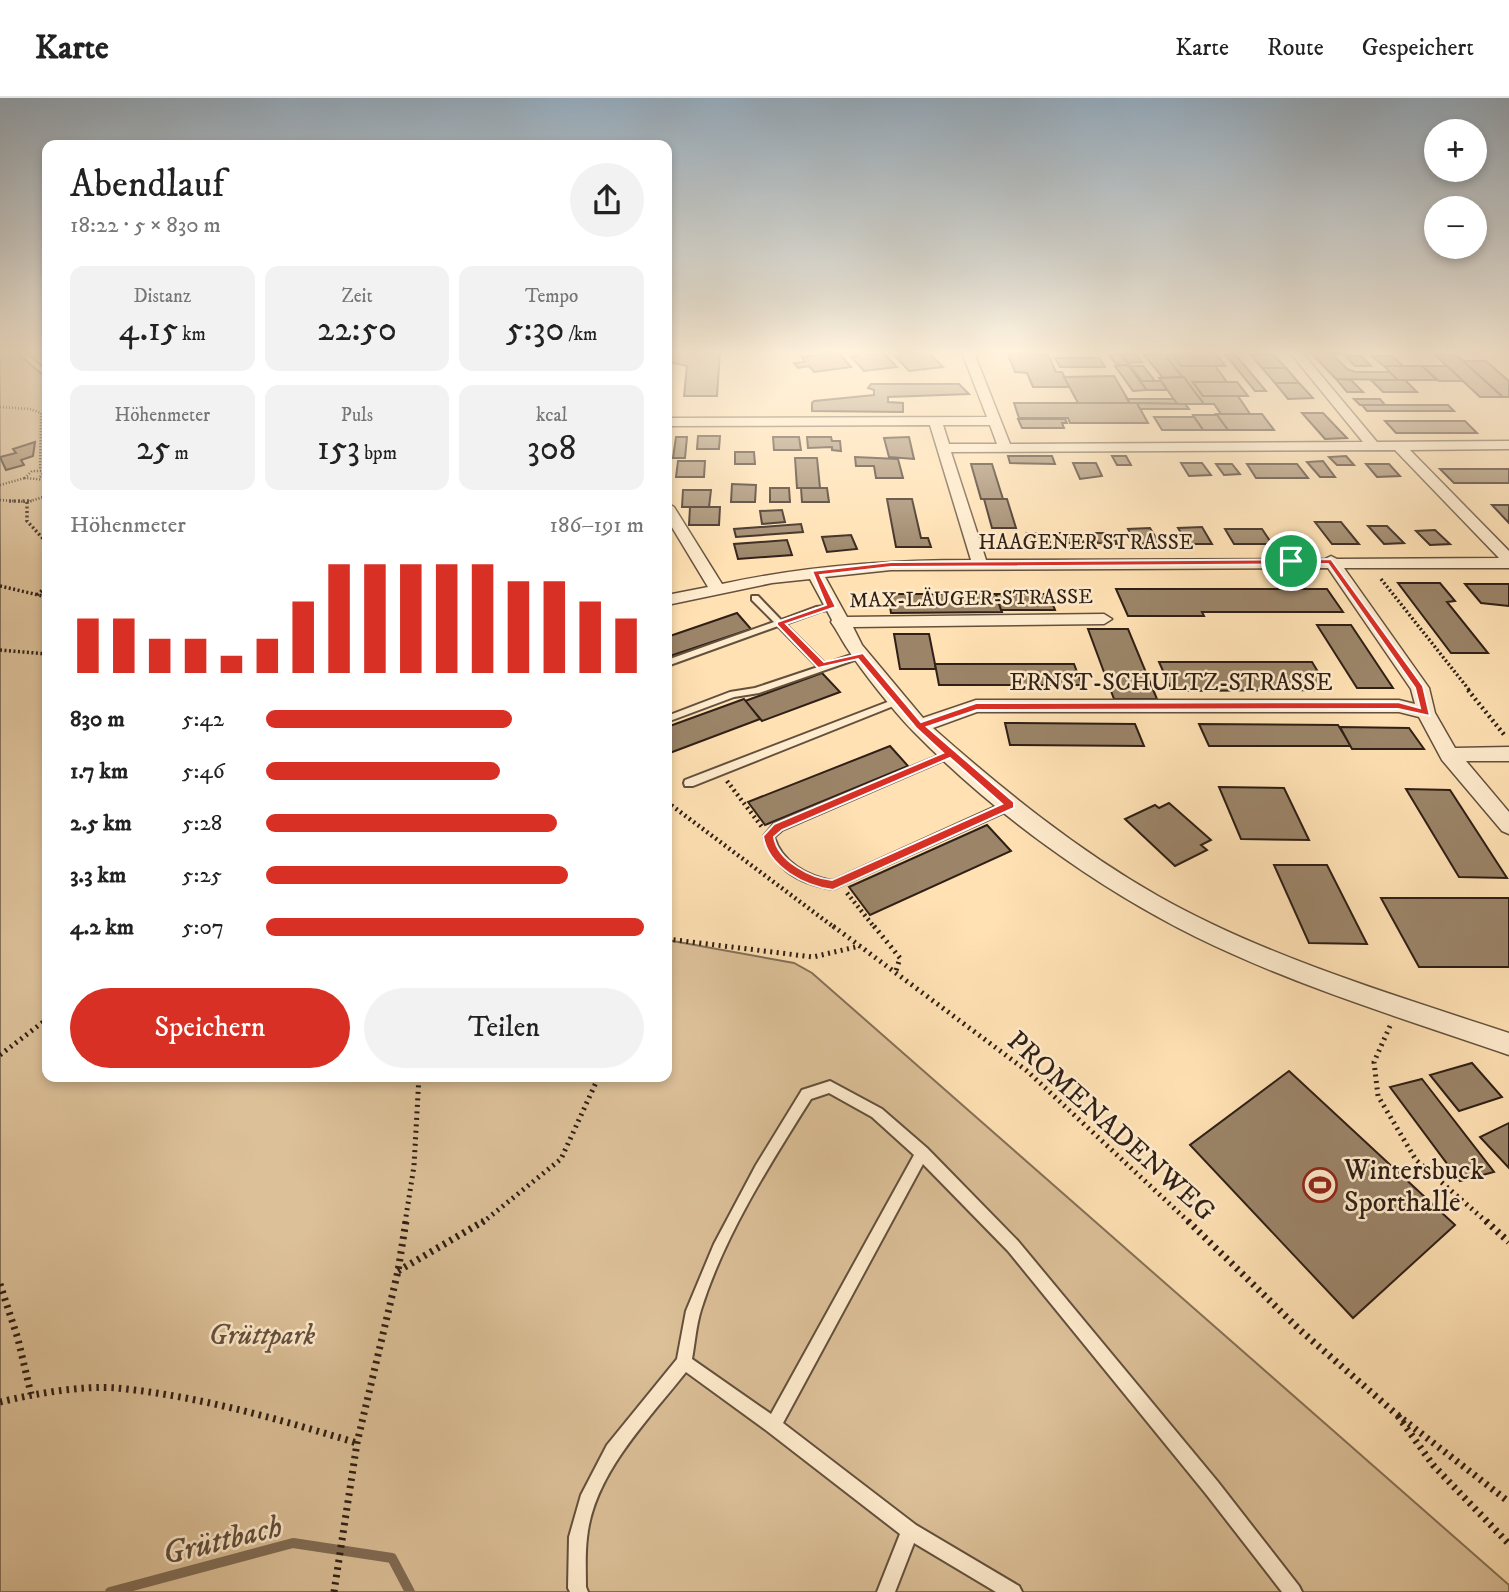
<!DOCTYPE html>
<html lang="de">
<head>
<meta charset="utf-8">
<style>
	:root { --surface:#fff; --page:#f2f2f2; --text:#222; --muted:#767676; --line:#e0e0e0; --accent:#d93025 }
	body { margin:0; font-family:"IM FELL DW Pica",serif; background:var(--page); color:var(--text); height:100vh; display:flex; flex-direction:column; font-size:26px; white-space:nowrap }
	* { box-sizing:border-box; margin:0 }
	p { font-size:23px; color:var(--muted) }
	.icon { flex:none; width:38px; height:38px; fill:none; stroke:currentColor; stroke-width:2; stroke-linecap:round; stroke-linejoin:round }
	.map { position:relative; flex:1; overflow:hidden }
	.details { position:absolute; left:42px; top:42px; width:630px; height:942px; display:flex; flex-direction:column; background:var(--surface); border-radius:14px; box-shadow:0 4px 10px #0003 }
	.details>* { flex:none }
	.tools { position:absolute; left:1424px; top:21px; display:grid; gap:14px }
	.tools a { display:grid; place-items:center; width:63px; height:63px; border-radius:50%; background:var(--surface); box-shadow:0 4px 10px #0003; font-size:35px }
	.pin { position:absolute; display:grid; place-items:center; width:60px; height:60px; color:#fff; margin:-30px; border:4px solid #fff; border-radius:50%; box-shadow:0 2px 7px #0007 }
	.round { display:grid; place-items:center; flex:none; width:74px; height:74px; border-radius:37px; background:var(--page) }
	.overview { display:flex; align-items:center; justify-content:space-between; height:119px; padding:0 28px }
	h1 { font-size:38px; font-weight:600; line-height:52px }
	.figures { display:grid; grid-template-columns:repeat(3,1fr); gap:10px; height:119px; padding:7px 28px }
	.figures div { display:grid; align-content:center; border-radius:14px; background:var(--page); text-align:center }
	.figures b { font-size:35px; font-weight:600 }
	.figures small { font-size:19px; font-weight:400 }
	.figures p { font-size:19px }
	.chart { height:196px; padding:14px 28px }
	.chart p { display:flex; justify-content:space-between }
	.chart svg { width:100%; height:126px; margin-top:7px; stroke:var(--accent); stroke-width:6 }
	.cta { display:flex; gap:14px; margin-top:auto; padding:14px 28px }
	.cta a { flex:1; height:80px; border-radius:42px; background:var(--accent); color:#fff; font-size:28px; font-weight:600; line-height:80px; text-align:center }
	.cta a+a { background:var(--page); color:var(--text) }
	ul { padding:0 28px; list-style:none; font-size:23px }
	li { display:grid; grid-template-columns:112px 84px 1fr; align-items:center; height:52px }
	li i { height:18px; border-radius:9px; background:var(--accent) }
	header { display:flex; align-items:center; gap:42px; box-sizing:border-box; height:98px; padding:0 35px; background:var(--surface); border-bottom:2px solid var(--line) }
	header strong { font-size:33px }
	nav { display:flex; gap:38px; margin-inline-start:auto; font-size:24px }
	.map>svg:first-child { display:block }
	.green { fill:#dcc098; stroke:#867057; stroke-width:2 }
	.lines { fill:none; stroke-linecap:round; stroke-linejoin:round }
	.stream { stroke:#816c54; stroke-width:10 }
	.building { fill:#9b8468; stroke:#2f1f16; stroke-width:2 }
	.service-casing { stroke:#63503d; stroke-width:4 }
	.minor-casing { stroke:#63503d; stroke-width:3 }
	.path-far4 { stroke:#2f1f16; stroke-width:2.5; stroke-dasharray:1 2; stroke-linecap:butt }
	.path-far3 { stroke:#2f1f16; stroke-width:3.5; stroke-dasharray:2 2.5; stroke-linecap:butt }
	.path-far2 { stroke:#2f1f16; stroke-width:4.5; stroke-dasharray:2 3.5; stroke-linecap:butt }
	.path-far1 { stroke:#2f1f16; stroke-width:5; stroke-dasharray:2 4.5; stroke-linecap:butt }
	.path { stroke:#2f1f16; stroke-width:7; stroke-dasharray:2.5 5; stroke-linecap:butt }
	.service { fill:#ffecce; fill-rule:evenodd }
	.minor { fill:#ffecce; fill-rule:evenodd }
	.route { fill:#d93025; stroke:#fff; stroke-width:2; fill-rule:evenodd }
	.labels { text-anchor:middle; stroke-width:5; stroke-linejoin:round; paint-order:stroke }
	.far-street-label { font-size:21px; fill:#2f1f16; stroke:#ffecce }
	.street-label { font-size:24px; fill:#2f1f16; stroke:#ffecce }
	.near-street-label { font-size:28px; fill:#2f1f16; stroke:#ffecce }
	.near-poi-label { font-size:28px; fill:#2f1f16; stroke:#ffecce; text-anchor:start }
	.near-park-label { font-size:28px; font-style:italic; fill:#634f3d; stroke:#ffecce }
	.near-water-label { font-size:32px; font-style:italic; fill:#5f4c3a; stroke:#ffecce }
</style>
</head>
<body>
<header>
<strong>Karte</strong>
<nav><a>Karte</a><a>Route</a><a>Gespeichert</a></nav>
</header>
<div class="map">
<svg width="1509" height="1494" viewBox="0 0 1509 1494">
	<rect width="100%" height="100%" fill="#ffe1b3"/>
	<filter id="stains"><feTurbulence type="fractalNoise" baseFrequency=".00286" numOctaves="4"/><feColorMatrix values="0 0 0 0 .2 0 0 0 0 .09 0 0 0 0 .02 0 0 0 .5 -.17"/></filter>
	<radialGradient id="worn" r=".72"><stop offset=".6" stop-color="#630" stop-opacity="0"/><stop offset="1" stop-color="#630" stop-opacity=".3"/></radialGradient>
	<polygon class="green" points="0,252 47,254 47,978 667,978 667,842 794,865 812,875 1509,1487 1509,1494 0,1494"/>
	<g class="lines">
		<polyline class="stream" points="110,1494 293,1445 392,1460 410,1494"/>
	</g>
	<g class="building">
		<polygon points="908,252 912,256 928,254 943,269 909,273 895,258 901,257 898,254"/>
		<polygon points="1344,252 1347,256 1332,256 1347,271 1355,274 1390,274 1398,282 1336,281 1309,253"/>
		<polygon points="672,253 720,253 717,298 684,298 687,268 670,264"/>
		<polygon points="864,253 868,257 883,255 897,269 864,273 851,259 857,258 853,254"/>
		<polygon points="838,254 851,269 814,274 809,268 798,270 794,265 805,264 802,259"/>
		<polygon points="1013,254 1048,257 1056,274 1062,274 1070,289 1033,289 1027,275 1015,274 1008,257 1014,257"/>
		<polygon points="1215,254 1225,268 1181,268 1172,255"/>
		<polygon points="1136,256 1142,264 1127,265 1121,257"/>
		<polygon points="1164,256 1165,257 1184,279 1163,280 1144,257"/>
		<polygon points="1225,256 1235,256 1266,293 1255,293"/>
		<polygon points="1250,256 1273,256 1286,270 1262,270"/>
		<polygon points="1109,257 1121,257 1129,267 1117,267"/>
		<polygon points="1165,257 1173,257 1181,268 1215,268 1227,284 1193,284 1203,298 1238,298 1250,316 1221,316 1214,306 1204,306"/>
		<polygon points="1435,257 1457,257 1503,299 1480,299"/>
		<polygon points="1345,258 1361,258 1371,268 1355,268"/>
		<polygon points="1372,258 1392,258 1403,268 1384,268"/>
		<polygon points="1055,260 1099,260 1105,269 1060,269"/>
		<polygon points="1463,263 1486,263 1509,283 1509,299 1503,299"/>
		<polygon points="1128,267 1140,283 1147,292 1133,293 1115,268"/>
		<polygon points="1130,268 1143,268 1155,283 1142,283"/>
		<polygon points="1384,268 1422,268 1437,282 1398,282"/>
		<polygon points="1422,268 1447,268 1463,283 1439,283"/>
		<polygon points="1262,270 1286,270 1299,285 1275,285"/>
		<polygon points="1114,278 1130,305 1078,305 1064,279"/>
		<polygon points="1184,279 1194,293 1204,306 1177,306 1159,280"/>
		<polygon points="1336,281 1351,282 1363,294 1347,294"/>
		<polygon points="1371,282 1405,282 1417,294 1383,294"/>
		<polygon points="1140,283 1161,283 1167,292 1147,292"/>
		<polygon points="1193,284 1237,284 1248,298 1203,298"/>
		<polygon points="1275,285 1299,285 1313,300 1288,301"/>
		<polygon points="871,286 959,286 969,296 888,299 888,304 903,305 903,314 812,313 812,305 814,303 874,297 874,292 868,290"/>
		<polygon points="1127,301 1174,301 1177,306 1130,305"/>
		<polygon points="1354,301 1380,301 1385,307 1360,307"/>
		<polygon points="1014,305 1137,305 1148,325 1070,325 1068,320 1019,320"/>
		<polygon points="1137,305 1185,306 1189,311 1140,311"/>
		<polygon points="1362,307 1448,307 1454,313 1367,313"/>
		<polygon points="1302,315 1323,315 1347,340 1325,341"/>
		<polygon points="1216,316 1262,316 1274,332 1227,332"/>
		<polygon points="1193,317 1217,317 1228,332 1203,332"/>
		<polygon points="1154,319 1194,319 1203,332 1162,332"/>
		<polygon points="1018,321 1065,321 1067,325 1062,325 1064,330 1022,330"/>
		<polygon points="1385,323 1465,323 1477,335 1396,335"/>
		<polygon points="698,338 720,338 719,351 697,351"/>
		<polygon points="676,339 687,339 685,360 673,360"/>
		<polygon points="773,339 799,339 801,352 774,352"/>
		<polygon points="807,339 831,339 832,343 840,343 841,353 832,352 832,349 808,350"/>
		<polygon points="909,339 914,361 889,359 884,340"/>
		<polygon points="35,344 33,358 21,362 24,367 6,372 0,359 16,355 13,351"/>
		<polygon points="735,354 754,354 755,366 735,366"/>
		<polygon points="1008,358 1052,358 1055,366 1010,365"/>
		<polygon points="1112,358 1126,358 1131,367 1117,367"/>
		<polygon points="1346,358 1354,367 1337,367 1329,359"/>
		<polygon points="855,359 898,361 903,380 876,380 874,368 856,368"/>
		<polygon points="795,360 817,360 820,390 797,390"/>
		<polygon points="678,363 705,363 704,379 676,379"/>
		<polygon points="1323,363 1335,379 1320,379 1307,364"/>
		<polygon points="1073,365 1096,365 1102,378 1080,381"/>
		<polygon points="1181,365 1202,365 1211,377 1189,378"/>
		<polygon points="971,366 992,366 1003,401 981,401"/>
		<polygon points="1216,366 1232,366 1240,376 1224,377"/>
		<polygon points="1247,366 1297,366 1308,380 1256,380"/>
		<polygon points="1366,366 1389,366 1400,378 1377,379"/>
		<polygon points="1440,371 1509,371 1509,385 1454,385"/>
		<polygon points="732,386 756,387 755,404 731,404"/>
		<polygon points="770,390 789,390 790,404 770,404"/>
		<polygon points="801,390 827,390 829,404 802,404"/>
		<polygon points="683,392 711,392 709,409 682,409"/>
		<polygon points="887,401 912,401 921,440 928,440 931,449 896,449"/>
		<polygon points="984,401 1007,401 1016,430 992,430"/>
		<polygon points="1492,407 1509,407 1509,425"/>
		<polygon points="690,409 720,409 719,427 689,427"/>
		<polygon points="782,412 785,424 762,426 760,413"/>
		<polygon points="1315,424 1341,424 1359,446 1332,446"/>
		<polygon points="801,426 803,434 736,439 734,431"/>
		<polygon points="1368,428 1387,428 1404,445 1384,446"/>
		<polygon points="1202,429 1212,446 1188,446 1178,430"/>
		<polygon points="1150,430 1159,445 1136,446 1128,431"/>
		<polygon points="1225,431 1262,431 1272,446 1234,446"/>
		<polygon points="1435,432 1450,446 1430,447 1416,433"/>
		<polygon points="1027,435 1046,435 1050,445 1031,445"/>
		<polygon points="1060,435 1080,435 1084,445 1064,445"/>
		<polygon points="1094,435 1113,435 1117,446 1098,445"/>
		<polygon points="851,437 857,451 827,454 822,439"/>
		<polygon points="787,442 792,457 738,461 734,446"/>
		<polygon points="1398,485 1440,485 1455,503 1447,504 1488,555 1451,555"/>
		<polygon points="1465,486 1509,486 1509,508 1481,505"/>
		<polygon points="1116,491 1327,491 1343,514 1202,514 1204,518 1128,518"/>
		<polygon points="888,496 996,496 1002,514 891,515"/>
		<polygon points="996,496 1049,496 1055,512 1001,512"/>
		<polygon points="737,515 751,531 667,559 667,539"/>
		<polygon points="1317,527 1351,527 1393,590 1357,590"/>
		<polygon points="1088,531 1128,531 1157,601 1114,601"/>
		<polygon points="894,536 929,536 936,571 900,571"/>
		<polygon points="1159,564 1312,564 1329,592 1172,593"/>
		<polygon points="935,566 1074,566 1082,587 939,587"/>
		<polygon points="822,575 840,594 762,623 745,603"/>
		<polygon points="744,601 760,621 667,656 667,629"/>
		<polygon points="1005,625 1135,626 1144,648 1010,647"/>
		<polygon points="1199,626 1338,627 1351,648 1209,648"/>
		<polygon points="1340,629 1409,630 1424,651 1352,651"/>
		<polygon points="890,648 908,668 765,727 748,704"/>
		<polygon points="1219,689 1284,690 1309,742 1241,741"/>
		<polygon points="1406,691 1450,692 1507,780 1459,779"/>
		<polygon points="1169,705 1211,742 1201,747 1207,752 1175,768 1125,721 1155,707 1159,710"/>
		<polygon points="987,727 1011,753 870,817 849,789"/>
		<polygon points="1274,767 1327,767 1367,846 1309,845"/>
		<polygon points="1381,800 1509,800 1509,869 1419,869"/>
		<polygon points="1472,965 1502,999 1459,1013 1430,977"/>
		<polygon points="1289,973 1455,1127 1353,1220 1190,1047"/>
		<polygon points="1422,981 1494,1074 1460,1083 1390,989"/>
		<polygon points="1509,1025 1509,1070 1480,1039"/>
	</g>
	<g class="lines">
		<g class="service-casing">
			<g id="service">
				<polygon points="15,252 22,252 47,274 47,279"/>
				<polygon points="752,498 758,498 781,522 816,509 835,507 835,511 821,513 785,526 825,566 860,554 864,557 863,559 759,595 734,599 667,624 667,618 730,594 755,590 818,569 778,528 667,568 667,562 774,524 752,502"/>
				<polygon points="898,600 901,601 903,603 901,605 693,688 685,688 684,685 685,682"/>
				<path d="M950 653 955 656 953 658 782 732 774 739C782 765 807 778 832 783L1006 704H1014L1015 707 1014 710 833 791C801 786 773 771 764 738L774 726Z"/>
				<path d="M830 983 882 1011 927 1050 1018 1143 1218 1384 1299 1488 1302 1494H1282L1206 1396 1008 1153 923 1066 783 1325 916 1427 1019 1488 1022 1494H996L914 1445 895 1494H877L900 1436 767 1333 686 1274C648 1322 593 1377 587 1440 585 1456 586 1473 586 1489L588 1494H570L568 1490 569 1439 581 1397 607 1347 677 1261 686 1213 714 1146 756 1067 802 992ZM829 995 872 1019 914 1057 771 1316 692 1261C695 1245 696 1228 701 1212 724 1138 770 1066 811 1001Z"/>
			</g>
		</g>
		<g class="minor-casing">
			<path id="minor" d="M961 252H973L1010 346 1363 344 1288 252H1300L1377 344 1509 343V351L1410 352 1509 453V470H1344L1429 590 1435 615 1455 650 1509 649V663H1466L1509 714V736L1502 733 1442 662 1419 619 1399 614H977L933 630C1003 692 1076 751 1158 798 1264 858 1393 897 1509 935V957C1404 921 1296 888 1196 839 1095 789 992 714 913 633 893 612 863 575 847 550 841 541 837 532 831 524L832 522 810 481 772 485 667 507V497L708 489 667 421V405L674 409 722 486C805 468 887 462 971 462L930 327 667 328V320L987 319ZM943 327H990L997 346H949ZM1395 352 1499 460 1337 461 1331 458 1325 461 986 462 951 354ZM1328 470 1411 591 1415 606 1399 602H976L923 620 862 547 853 529 1104 526 1112 521 1104 516 847 519 825 479 891 472Z"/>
		</g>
		<g class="path-far4">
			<polyline points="0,309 30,311 41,315 40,372"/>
			<polyline points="40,379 45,373 32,373 25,380 47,382"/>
			<polyline points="0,387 25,380"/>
			<polyline points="0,402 27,404 47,398"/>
		</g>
		<g class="path-far3">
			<polyline points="9,403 32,403"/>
			<polyline points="27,404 27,423 47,445"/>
			<polyline points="1381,481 1470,593"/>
			<polyline points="0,488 47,499"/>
			<polyline points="37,497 47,488"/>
			<polyline points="0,552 47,556"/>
		</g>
		<g class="path-far2">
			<polyline points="1468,592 1506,639"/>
			<polyline points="727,683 762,729"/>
			<polyline points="667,704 835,830"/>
			<polyline points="847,795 875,830"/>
		</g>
		<g class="path-far1">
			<polyline points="833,828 1027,973 1190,1125"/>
			<polyline points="874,828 900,860 896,873"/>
			<polyline points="667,841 813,859 860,848"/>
			<polyline points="1390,928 1374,964 1378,998 1416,1062 1488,1125"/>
			<polyline points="0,957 47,921"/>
			<polyline points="405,1125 414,1068 419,978"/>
			<polyline points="482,1125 561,1061 599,978"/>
		</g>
		<g class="path">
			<polyline points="1188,1123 1300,1232 1395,1315 1509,1404"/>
			<polyline points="1486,1123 1509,1144"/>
			<polyline points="398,1173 484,1123"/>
			<polyline points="0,1186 18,1241 31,1296"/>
			<path d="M0 1304C33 1296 83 1287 117 1290 198 1298 279 1321 357 1345"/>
			<polyline points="1398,1318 1433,1367 1509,1446"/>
			<polyline points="334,1494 357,1345 398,1173 406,1123"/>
		</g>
		<use href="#service" class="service"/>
		<use href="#minor" class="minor"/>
	</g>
	<linearGradient id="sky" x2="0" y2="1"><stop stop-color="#95acbe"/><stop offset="0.55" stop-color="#fff2dd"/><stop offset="1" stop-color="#fff2dd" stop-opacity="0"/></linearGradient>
	<rect width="1509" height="462" fill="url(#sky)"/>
	<path class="route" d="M1331 461 1423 588 1430 618 1398 611 977 612 927 629 1014 704V710L833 792C805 788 768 770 763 738L774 726 943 655 916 630 858 561 818 570 777 527V524L826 507 812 473 891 464ZM1328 466 1415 590 1420 610 1398 604 976 605 921 624 863 555 824 564 786 526 836 509 820 477 891 469ZM950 660 1002 706 832 782C811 780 778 763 774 739L782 732Z"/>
	<defs>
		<g id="stadium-ring" transform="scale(1.75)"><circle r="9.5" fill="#ffecce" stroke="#8f2418" stroke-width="1.5"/><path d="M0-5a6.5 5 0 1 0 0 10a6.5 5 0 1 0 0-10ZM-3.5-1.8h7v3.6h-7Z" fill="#8f2418"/></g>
	</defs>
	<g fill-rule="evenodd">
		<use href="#stadium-ring" x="1320" y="1087"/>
	</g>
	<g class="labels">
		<g class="far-street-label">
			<text x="1086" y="451">HAAGENER STRASSE</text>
			<text transform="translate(971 500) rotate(-1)" y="7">MAX-LÄUGER-STRASSE</text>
		</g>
		<g class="street-label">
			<text x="1171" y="592">ERNST-SCHULTZ-STRASSE</text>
		</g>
		<g class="near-street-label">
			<text transform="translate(1112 1027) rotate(42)" y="10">PROMENADENWEG</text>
		</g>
		<g class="near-poi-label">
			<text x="1344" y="1081">Wintersbuck<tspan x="1344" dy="32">Sporthalle</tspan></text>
		</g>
		<g class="near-park-label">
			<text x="262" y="1246">Grüttpark</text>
		</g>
		<g class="near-water-label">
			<text transform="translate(222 1441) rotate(-14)" y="11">Grüttbach</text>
		</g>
	</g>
	<rect width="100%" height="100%" filter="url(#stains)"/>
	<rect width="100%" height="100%" fill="url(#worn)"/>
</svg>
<div class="tools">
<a>+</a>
<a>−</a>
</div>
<div class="pin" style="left:1291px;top:463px;background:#1e9e55"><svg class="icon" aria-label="arrive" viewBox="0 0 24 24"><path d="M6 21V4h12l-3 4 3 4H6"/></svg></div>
<section class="details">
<div class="overview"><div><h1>Abendlauf</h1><p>18:22 · 5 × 830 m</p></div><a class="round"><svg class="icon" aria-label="share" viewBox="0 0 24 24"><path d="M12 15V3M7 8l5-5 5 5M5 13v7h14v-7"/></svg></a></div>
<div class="figures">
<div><p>Distanz</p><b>4.15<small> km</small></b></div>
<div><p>Zeit</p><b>22:50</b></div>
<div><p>Tempo</p><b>5:30<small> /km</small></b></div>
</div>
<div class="figures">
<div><p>Höhenmeter</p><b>25<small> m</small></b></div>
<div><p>Puls</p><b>153<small> bpm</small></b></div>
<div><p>kcal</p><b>308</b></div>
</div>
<div class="chart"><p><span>Höhenmeter</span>186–191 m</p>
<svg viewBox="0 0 160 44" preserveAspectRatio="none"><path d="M5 44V25M15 44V25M25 44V32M35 44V32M45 44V38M55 44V32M65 44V19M75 44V6M85 44V6M95 44V6M105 44V6M115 44V6M125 44V12M135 44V12M145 44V19M155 44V25"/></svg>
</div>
<ul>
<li><b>830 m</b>5:42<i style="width:65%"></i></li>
<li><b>1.7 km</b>5:46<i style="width:62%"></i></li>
<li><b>2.5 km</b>5:28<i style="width:77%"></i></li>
<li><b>3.3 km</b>5:25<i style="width:80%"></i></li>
<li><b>4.2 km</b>5:07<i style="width:100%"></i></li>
</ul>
<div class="cta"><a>Speichern</a><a>Teilen</a></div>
</section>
</div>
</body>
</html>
